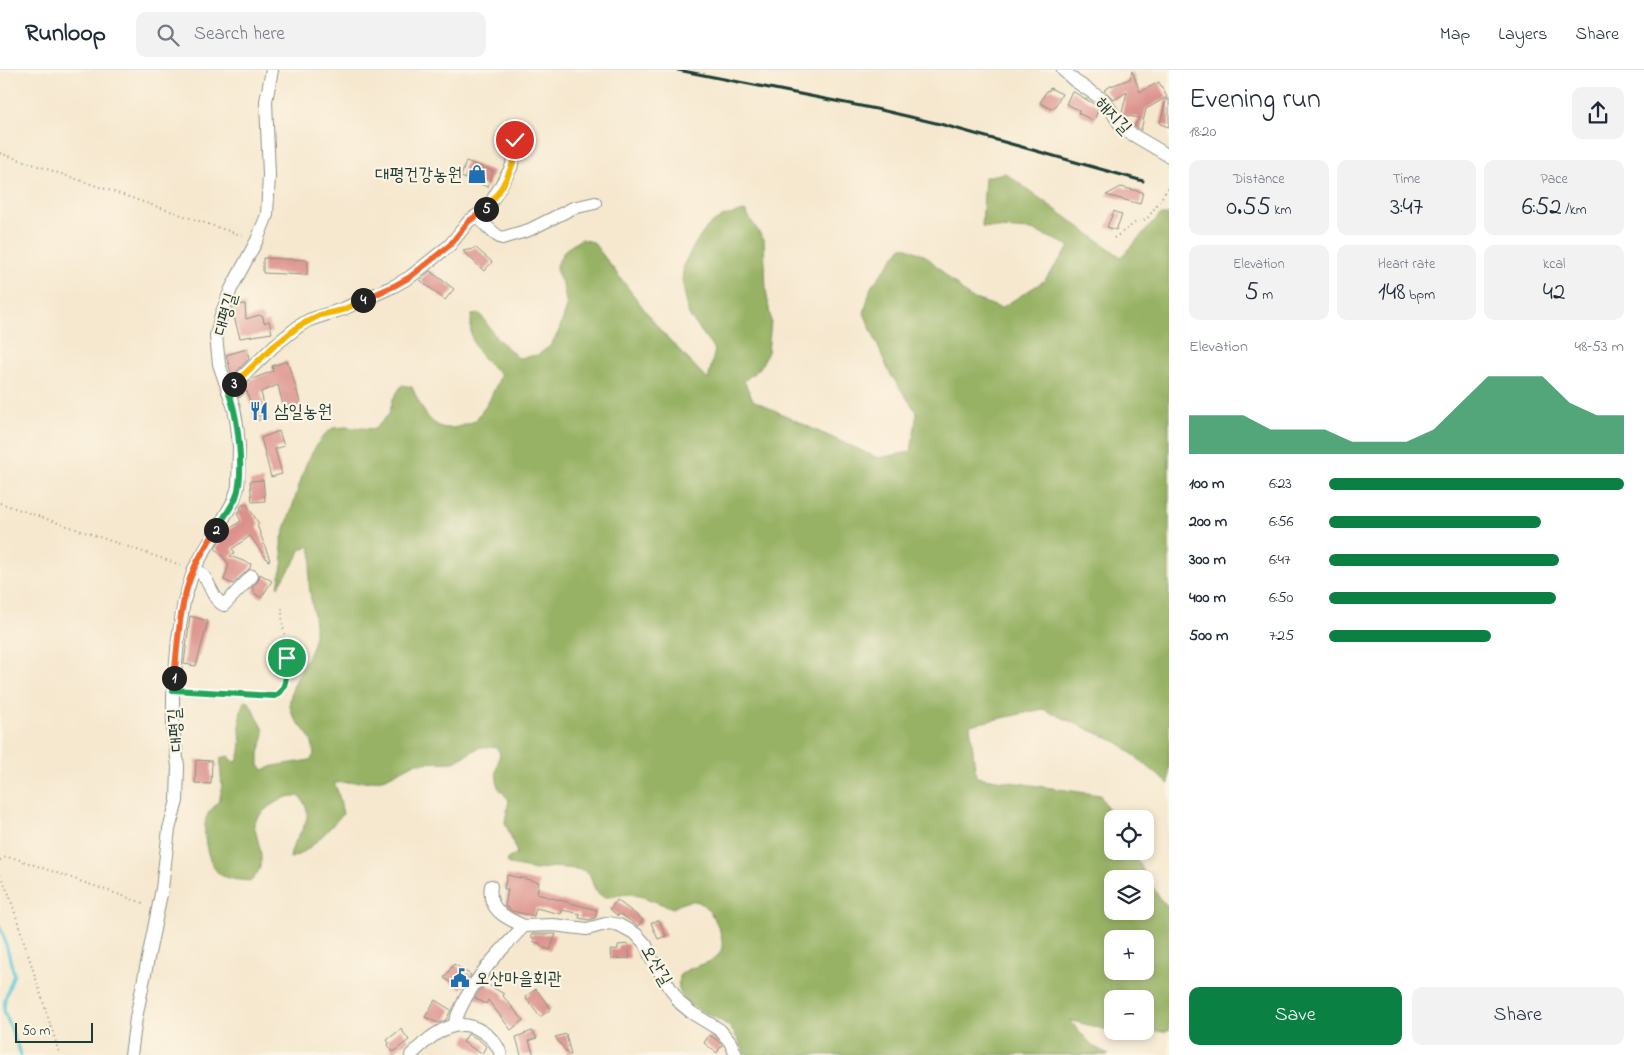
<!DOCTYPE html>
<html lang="en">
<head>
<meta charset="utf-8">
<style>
	:root { --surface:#fff; --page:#f2f2f3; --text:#1f2937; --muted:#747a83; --line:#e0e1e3; --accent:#0b8043 }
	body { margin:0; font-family:"Indie Flower","Poor Story",sans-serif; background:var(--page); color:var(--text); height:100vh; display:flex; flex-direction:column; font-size:19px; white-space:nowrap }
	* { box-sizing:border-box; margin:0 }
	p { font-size:16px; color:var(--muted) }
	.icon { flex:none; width:28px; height:28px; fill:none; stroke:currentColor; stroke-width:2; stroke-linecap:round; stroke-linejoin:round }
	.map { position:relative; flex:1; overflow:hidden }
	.sheet { display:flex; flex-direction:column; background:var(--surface); width:475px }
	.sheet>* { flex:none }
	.fabs { position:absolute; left:1104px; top:740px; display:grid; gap:10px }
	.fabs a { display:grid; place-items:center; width:50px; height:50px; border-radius:10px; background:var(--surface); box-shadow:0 2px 8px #0003; font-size:25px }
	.scale { position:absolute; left:15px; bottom:12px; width:78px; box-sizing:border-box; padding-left:5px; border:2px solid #1f3d34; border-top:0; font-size:14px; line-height:18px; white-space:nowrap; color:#1f3d34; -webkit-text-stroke:4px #fcf5e5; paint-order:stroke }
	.pin { position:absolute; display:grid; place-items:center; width:42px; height:42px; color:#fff; margin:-21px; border:2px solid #fff; border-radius:50%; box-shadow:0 1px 5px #0007 }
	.km { position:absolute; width:25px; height:25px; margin:-12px; border-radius:50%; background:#222; color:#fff; font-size:14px; line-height:25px; text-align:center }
	.round { display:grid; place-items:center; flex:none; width:52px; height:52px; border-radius:10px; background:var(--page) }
	.summary { display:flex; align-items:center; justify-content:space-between; height:85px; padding:0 20px }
	h1 { font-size:28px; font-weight:600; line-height:38px }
	.metrics { display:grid; grid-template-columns:repeat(3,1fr); gap:8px; height:85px; padding:5px 20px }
	.metrics div { display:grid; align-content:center; border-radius:10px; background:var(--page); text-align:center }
	.metrics b { font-size:25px; font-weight:600 }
	.metrics small { font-size:14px; font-weight:400 }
	.metrics p { font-size:14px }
	.chart { height:140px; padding:10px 20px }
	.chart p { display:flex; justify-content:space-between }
	.chart svg { width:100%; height:90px; margin-top:5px; fill:var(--accent); opacity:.7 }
	.button { display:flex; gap:10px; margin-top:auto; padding:10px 20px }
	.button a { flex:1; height:58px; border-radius:10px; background:var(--accent); color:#fff; font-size:20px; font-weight:600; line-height:58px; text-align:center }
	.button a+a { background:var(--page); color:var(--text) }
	ul { padding:0 20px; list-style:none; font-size:16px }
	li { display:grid; grid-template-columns:80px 60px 1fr; align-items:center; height:38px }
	li i { height:12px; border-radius:6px; background:var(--accent) }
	header { display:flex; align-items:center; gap:30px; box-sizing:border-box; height:70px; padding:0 25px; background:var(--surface); border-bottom:1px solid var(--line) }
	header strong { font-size:24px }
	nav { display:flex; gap:28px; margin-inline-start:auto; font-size:18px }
	.search { width:350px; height:45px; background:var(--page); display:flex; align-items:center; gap:12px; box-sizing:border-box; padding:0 18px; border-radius:10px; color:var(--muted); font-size:19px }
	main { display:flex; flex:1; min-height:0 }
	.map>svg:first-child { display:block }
	.forest { fill:#98b265; stroke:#5c784c; fill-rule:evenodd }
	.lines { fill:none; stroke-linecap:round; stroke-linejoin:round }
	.stream { stroke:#5dc8d7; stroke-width:3 }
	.building { fill:#dc908b }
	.minor-casing { stroke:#8a9282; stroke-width:14 }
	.path { stroke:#8a9282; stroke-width:2; stroke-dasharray:1 4; stroke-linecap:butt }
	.minor { stroke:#fff; stroke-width:12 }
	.rail { stroke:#1f3d34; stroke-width:3 }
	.split-1-casing { stroke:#fff; stroke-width:10 }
	.split-2-casing { stroke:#fff; stroke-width:10 }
	.split-3-casing { stroke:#fff; stroke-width:10 }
	.split-4-casing { stroke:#fff; stroke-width:10 }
	.split-5-casing { stroke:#fff; stroke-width:10 }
	.split-6-casing { stroke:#fff; stroke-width:10 }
	.split-1 { stroke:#22a559; stroke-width:6 }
	.split-2 { stroke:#f0652b; stroke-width:6 }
	.split-3 { stroke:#22a559; stroke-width:6 }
	.split-4 { stroke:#f5b400; stroke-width:6 }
	.split-5 { stroke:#f0652b; stroke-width:6 }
	.split-6 { stroke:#f5b400; stroke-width:6 }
	.labels { text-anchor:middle; stroke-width:4.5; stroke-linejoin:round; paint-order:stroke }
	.street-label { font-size:18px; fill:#1f3d34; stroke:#fcf5e5 }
	.poi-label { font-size:18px; fill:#1f3d34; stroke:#fcf5e5; text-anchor:start }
</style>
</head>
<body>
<header>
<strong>Runloop</strong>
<div class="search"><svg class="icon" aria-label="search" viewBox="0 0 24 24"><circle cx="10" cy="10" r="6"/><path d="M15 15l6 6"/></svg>Search here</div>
<nav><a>Map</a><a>Layers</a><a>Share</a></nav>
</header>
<main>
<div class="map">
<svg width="1169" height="985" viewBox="0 0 1169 985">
	<rect width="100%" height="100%" fill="#fcf5e5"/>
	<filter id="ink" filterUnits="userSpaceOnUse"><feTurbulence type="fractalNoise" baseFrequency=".02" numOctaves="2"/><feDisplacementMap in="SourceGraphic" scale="10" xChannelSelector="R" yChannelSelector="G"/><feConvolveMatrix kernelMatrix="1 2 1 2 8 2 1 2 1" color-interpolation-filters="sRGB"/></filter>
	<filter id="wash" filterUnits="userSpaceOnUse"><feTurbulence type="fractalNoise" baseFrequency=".0096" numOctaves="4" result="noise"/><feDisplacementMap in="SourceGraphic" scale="20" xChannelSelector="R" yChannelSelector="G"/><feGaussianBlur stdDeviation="1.12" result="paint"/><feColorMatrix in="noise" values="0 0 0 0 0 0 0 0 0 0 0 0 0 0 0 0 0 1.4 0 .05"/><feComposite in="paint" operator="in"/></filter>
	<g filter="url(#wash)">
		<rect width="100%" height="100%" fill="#f6e8cf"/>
		<path class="forest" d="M1005 103 1121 187 1160 145H1169V714L1119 673 1043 639 970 655 976 707 1100 725 1114 749 1112 781H1132L1160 829 1169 837V961L1120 963 1113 961H1145V929H1112V961L1069 950 1093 976 1109 985H746C740 975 736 963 727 955 710 941 673 938 679 906 690 894 709 897 719 884 730 871 710 833 695 831 687 830 679 835 673 838 660 834 648 828 635 825 615 820 599 842 590 805L583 800 576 799 553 797 536 800 510 795 507 792 509 788 517 783 505 752 509 730 498 717 496 702 500 683 496 677H480L454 692 415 693 386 708 372 711 334 713 338 722 343 744C330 757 309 784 290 788 292 764 321 750 299 726 296 726 290 726 287 727 275 731 260 742 254 753 257 775 270 792 251 811 241 810 229 810 221 805 207 796 201 760 207 746 210 739 218 735 220 727 224 714 219 701 221 688L229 686 236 693C247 674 233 650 245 631L249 632 263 658 264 663 259 684V696L264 700 274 696 310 690 314 685C313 680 313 674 311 670 304 657 288 647 290 630 293 606 313 587 315 563 316 545 309 527 309 510 309 497 315 488 309 476L300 480 297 488 278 517 283 490 281 472 306 394 316 376 324 365 333 358 346 357 375 359 389 344 393 329 402 315 412 317C418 331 429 359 449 358 458 358 467 354 475 351L488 333 501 305C481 287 466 274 472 245L480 244 496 267 518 288 538 285 550 276 558 263 567 237 563 215 557 202V194L565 180 581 169 593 172 660 260 708 310 715 280 689 245 682 211 684 194 695 174 708 156 724 146 745 141 764 170 766 220 771 251 768 282 760 298 744 311 753 330 815 360 878 388 911 382 917 343 889 302 864 243 871 217 903 176 926 186 969 227 1001 238 1044 211 1070 176 1032 160 982 157 985 107ZM1112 809H1145V841H1112ZM1112 869H1145V901H1112Z"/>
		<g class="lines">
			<polyline class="stream" points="0,857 4,867 14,904 5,929 4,941 21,985"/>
		</g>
		<g id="blocks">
			<g class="building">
				<polygon points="1132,1 1140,22 1159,12 1167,27 1146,39 1141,60 1134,56 1139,48 1124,45 1122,43 1127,22 1114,30 1104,20 1111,16 1130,9"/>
				<polygon points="1050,18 1062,24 1054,38 1052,37 1051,39 1040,33 1047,20 1049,21"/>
				<polygon points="1072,21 1099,37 1094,51 1078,43 1079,40 1066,34"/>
				<polygon points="1166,29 1169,29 1169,57 1160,54"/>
				<polygon points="466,91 493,101 488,117 461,107"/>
				<polygon points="1121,117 1143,122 1140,134 1106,125"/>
				<polygon points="1114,141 1122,145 1116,160 1107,157"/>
				<polygon points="475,177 492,192 484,201 463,181 473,179"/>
				<polygon points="263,188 308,190 307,205 263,203"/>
				<polygon points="430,201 454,219 445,230 420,210"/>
				<polygon points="245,234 246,249 259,245 263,247 264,253 269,251 272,263 240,268 232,240 234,235"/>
				<polygon points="247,279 249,289 232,306 226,285"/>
				<polygon points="287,291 295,314 302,340 290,343 287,334 283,335 278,315 261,322 267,348 255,351 247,321 239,328 238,323 252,309 273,301 272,296"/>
				<polygon points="279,361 284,376 275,379 282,404 271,407 261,368"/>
				<polygon points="263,410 265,431 252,432 250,411"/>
				<polygon points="246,433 259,454 257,455 270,490 268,491 250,466 232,479 235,482 230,486 251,494 250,498 233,514 224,510 229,494 215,478 225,462 241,451 237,443 241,440 240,437"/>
				<polygon points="260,504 272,511 261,528 253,522 255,520 252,518 258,511"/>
				<polygon points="190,546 208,551 196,596 184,594"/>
				<polygon points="196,690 212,691 211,714 195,713"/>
				<polygon points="507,805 539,812 537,824 597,840 595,848 589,850 579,848 580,844 562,840 561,844 536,838 534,846 512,841 505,836 508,819 504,819"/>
				<polygon points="617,830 643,850 638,856 620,844 618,846 610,839"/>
				<polygon points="659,850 666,866 658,869 651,853"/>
				<polygon points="532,864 556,864 550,880 540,876 541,874 533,871 534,868 531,867"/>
				<polygon points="628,874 630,888 611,889 610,880 618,879 618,875"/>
				<polygon points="454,894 471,905 461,919 444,908"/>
				<polygon points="485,913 504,924 503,926 523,950 511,960 488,930 486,934 475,928"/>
				<polygon points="536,919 551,939 540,947 525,927"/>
				<polygon points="435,930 451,940 446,950 438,953 425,947"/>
				<polygon points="401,959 409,970 393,982 388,975 389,973 387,970"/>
				<polygon points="532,961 537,968 529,971 534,985 521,985 516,967"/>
				<polygon points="468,964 478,969 486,976 482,984 463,972"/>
				<polygon points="566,964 571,985 569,985 555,967"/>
				<polygon points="709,965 717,970 722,975 717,983 704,973"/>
			</g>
		</g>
	</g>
	<g filter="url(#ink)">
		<use href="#blocks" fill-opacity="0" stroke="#8a9282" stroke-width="1"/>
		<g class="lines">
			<g class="minor-casing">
				<g id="minor">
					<polyline points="1063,0 1075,11 1105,31 1123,59 1169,86"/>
					<path d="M476 146C484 152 494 166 502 168L529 160 573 138 595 133"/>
					<polyline points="228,321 274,276 299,256 309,250 343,239 394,216 410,207 450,175 469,151 485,140 490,134 511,98 516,78 515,70"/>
					<path d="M194 499C211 505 209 528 224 535L252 506"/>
					<path d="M491 816C487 839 505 848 524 856"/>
					<path d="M454 955C466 916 496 885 524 856L553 855 587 859 609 853 619 855 636 864 646 875 652 890 680 933 692 943 720 960 730 972 736 985"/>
					<polyline points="131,985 136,948 162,819 169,759 177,731 178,696 173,658 173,625 178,569 184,531 194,499 233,432 238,417 239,377 237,355 234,338 219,294 216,266 221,245 231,219 257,170 267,145 269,105 266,31 272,0"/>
					<path d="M411 985C422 974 438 959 454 956 473 951 496 967 501 985"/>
				</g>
			</g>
			<g class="path">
				<polyline points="0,83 246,167"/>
				<polyline points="1114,168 1135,153 1147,149 1169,117"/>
				<polyline points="0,433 184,496"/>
				<path d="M186 621 274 626 279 624C296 604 281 562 282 538"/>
				<polyline points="0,790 6,787 14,788 146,834"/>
				<polyline points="0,805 9,824 60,985"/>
			</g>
			<use href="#minor" class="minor"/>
			<polyline class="rail" points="678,0 881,40 940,54 1143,111"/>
		</g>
	</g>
	<g class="lines" filter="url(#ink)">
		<g class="split-1-casing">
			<path id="split-1" d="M174 608 173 620 274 626C288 622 286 601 287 588"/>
		</g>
		<g class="split-2-casing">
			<path id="split-2" d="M174 608C178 573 179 534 193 501 199 487 208 473 216 460"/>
		</g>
		<g class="split-3-casing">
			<path id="split-3" d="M216 460C222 449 231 439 236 427 245 403 238 345 228 321L234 314"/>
		</g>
		<g class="split-4-casing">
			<polyline id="split-4" points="234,314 274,276 299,256 320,245 343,240 363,230"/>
		</g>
		<g class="split-5-casing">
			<polyline id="split-5" points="363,230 394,216 410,207 450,175 469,151 486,139"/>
		</g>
		<g class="split-6-casing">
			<path id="split-6" d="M486 139C499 124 520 91 515 70"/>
		</g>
		<use href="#split-1" class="split-1"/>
		<use href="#split-2" class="split-2"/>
		<use href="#split-3" class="split-3"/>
		<use href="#split-4" class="split-4"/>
		<use href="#split-5" class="split-5"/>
		<use href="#split-6" class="split-6"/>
	</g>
	<defs>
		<g id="shop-bare" transform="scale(1.5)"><path d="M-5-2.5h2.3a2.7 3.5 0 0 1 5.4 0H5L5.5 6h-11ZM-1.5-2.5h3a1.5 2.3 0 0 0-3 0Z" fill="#1f6fb2" stroke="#fcf5e5" stroke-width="2.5" paint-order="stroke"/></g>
		<g id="restaurant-bare" transform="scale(1.5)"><path d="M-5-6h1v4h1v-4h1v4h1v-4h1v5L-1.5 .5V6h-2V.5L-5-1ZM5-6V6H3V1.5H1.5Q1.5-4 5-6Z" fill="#1f6fb2" stroke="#fcf5e5" stroke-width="2.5" paint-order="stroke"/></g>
		<g id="civic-bare" transform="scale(1.5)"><path d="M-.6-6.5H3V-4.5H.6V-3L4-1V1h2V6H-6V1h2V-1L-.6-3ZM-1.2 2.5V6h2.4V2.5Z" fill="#1f6fb2" stroke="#fcf5e5" stroke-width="2.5" paint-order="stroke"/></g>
	</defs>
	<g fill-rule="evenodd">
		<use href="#shop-bare" x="477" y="104"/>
		<use href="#restaurant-bare" x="259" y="341"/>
		<use href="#civic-bare" x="460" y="908"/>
	</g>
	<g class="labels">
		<g class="street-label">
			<text transform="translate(1114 45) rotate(47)" y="6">해지길</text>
			<text transform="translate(225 244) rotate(-74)" y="6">대평길</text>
			<text transform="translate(175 660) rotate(-94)" y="6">대평길</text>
			<text transform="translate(657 895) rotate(59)" y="6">오산길</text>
		</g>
		<g class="poi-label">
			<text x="462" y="110" text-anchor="end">대평건강농원</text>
			<text x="274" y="347">삼일농원</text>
			<text x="475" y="914">오산마을회관</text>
		</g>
	</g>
</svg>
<div class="fabs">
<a><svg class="icon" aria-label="locate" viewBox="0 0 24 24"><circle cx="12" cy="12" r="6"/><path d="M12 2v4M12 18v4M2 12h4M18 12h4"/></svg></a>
<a><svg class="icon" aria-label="layers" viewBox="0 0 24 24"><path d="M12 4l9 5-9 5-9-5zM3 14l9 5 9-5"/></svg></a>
<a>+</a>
<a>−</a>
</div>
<div class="scale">50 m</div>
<div class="pin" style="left:287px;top:588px;background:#1e9e55"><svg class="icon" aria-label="arrive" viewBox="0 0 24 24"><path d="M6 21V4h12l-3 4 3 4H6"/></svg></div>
<div class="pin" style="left:515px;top:70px;background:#d93025"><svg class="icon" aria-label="check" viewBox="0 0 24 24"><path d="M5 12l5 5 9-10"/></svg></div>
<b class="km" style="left:174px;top:608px">1</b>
<b class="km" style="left:216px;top:460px">2</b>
<b class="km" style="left:234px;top:314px">3</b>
<b class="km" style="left:363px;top:230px">4</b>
<b class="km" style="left:486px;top:139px">5</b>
</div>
<section class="sheet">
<div class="summary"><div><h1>Evening run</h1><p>18:20</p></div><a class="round"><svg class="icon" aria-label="share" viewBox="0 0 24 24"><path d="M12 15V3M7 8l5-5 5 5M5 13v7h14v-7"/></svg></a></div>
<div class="metrics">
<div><p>Distance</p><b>0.55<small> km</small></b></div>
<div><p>Time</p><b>3:47</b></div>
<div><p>Pace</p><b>6:52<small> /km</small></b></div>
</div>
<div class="metrics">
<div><p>Elevation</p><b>5<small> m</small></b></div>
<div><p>Heart rate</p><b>148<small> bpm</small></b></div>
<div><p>kcal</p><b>42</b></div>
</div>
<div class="chart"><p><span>Elevation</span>48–53 m</p>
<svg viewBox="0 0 160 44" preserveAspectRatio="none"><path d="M0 44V25L10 25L20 25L30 32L40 32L50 32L60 38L70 38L80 38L90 32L100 19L110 6L120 6L130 6L140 19L150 25L160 25V44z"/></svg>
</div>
<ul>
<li><b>100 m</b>6:23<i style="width:100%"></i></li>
<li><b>200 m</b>6:56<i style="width:72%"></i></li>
<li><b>300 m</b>6:47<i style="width:78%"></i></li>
<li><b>400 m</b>6:50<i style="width:77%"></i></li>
<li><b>500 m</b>7:25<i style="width:55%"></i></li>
</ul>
<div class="button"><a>Save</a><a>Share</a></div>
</section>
</main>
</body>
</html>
